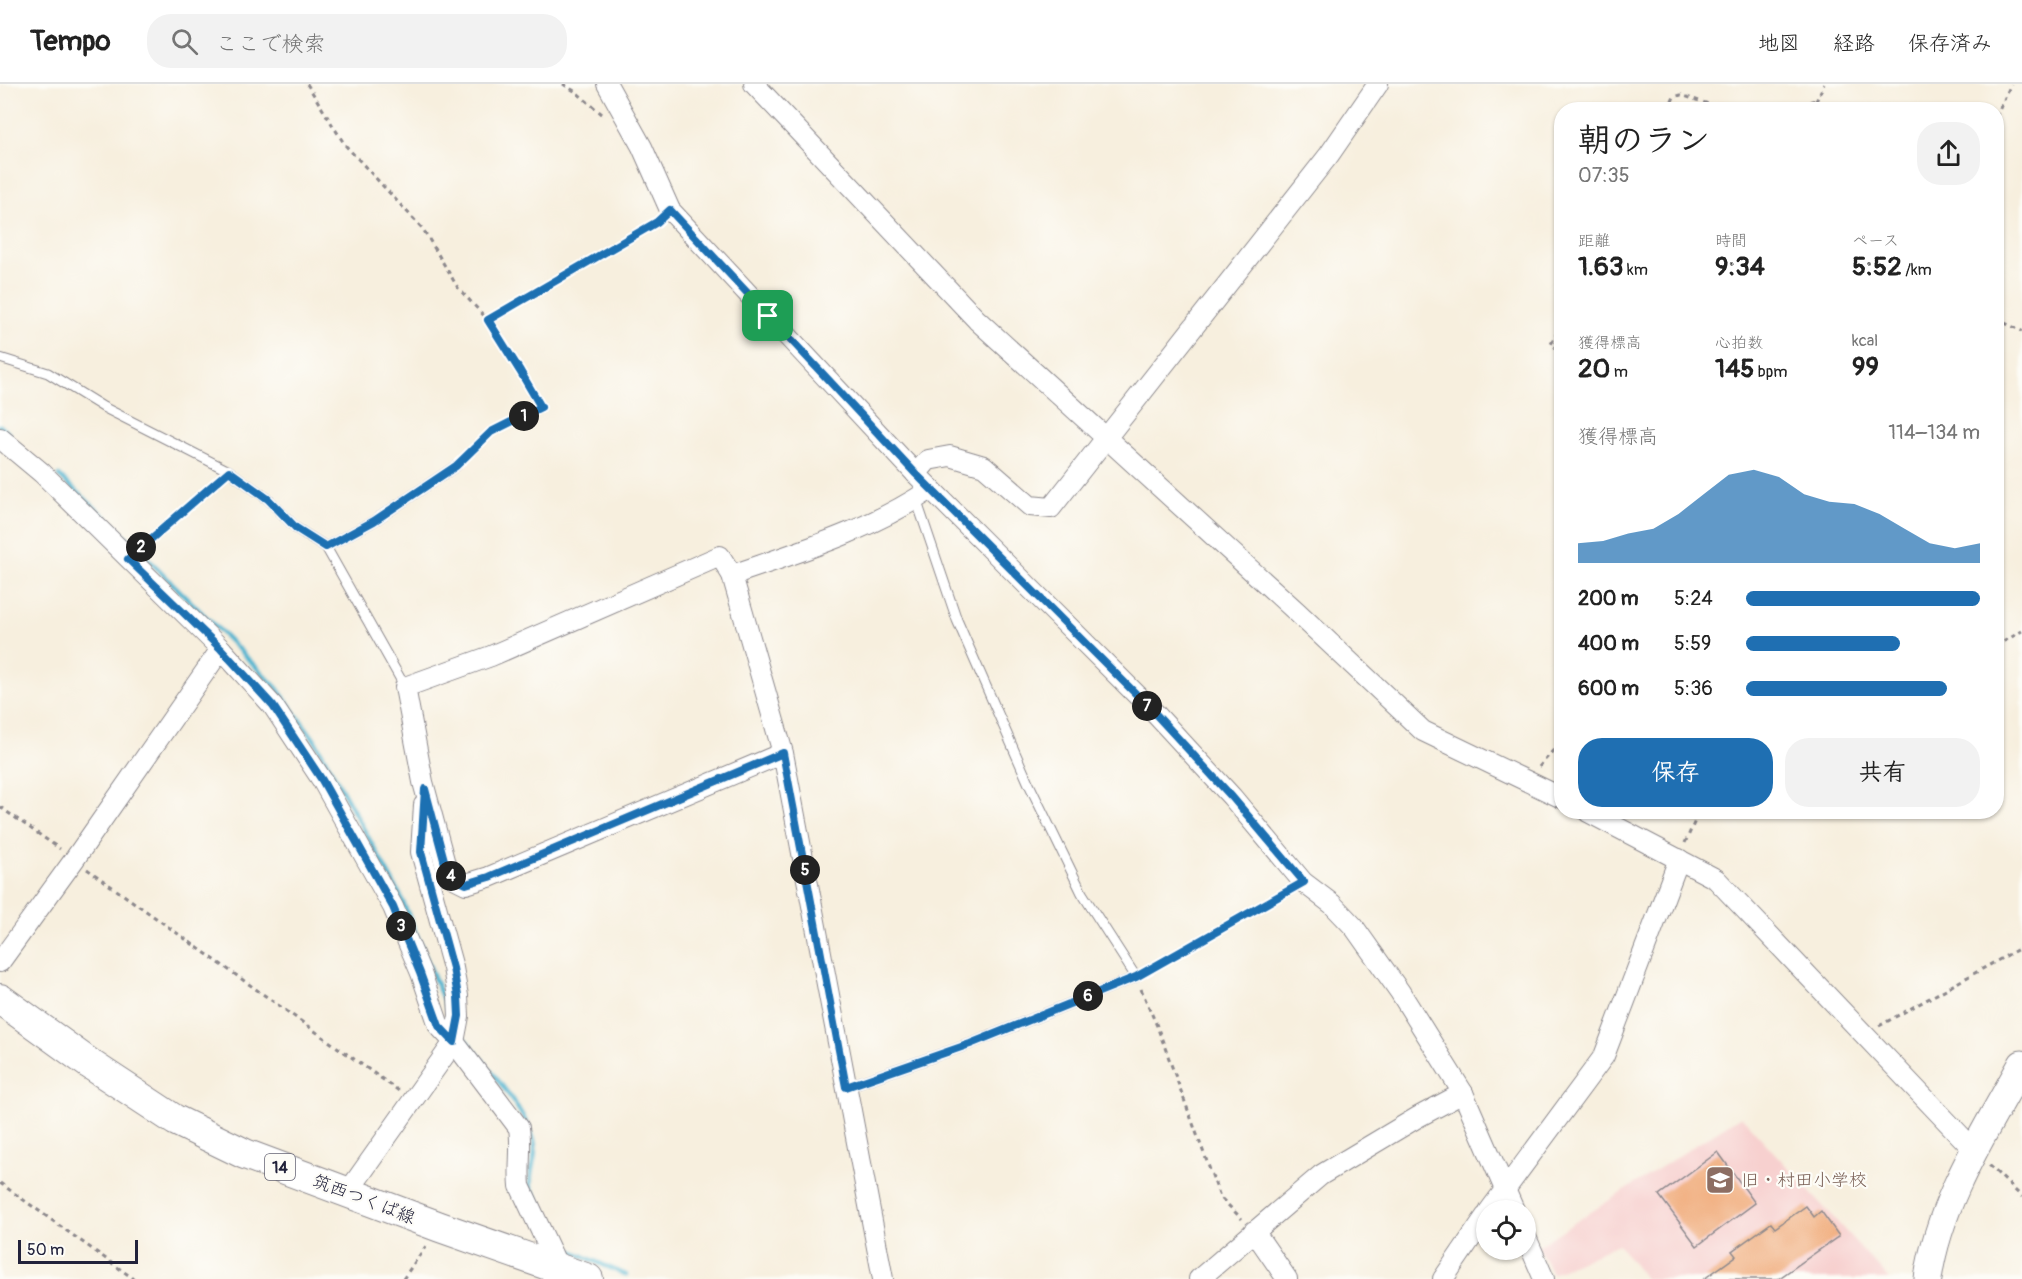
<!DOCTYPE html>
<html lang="ja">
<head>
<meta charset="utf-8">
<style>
	:root { --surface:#fff; --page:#f2f2f2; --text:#222; --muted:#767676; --line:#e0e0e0; --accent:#1f6fb2 }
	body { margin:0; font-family:Pangolin,"Klee One",sans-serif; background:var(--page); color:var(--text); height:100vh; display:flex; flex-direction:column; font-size:22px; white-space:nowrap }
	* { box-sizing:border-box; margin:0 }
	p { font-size:20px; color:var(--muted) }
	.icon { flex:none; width:33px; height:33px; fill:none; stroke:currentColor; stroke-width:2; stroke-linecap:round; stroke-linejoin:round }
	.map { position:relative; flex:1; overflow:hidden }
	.side { position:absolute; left:1554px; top:18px; width:450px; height:717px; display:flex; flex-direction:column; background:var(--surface); border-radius:24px; box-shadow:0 2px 4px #0004 }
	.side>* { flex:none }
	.fabs { position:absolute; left:1476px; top:1116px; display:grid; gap:12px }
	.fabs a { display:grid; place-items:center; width:60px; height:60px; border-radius:50%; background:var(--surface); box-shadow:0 2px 4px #0004; font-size:30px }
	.scale { position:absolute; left:18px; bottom:15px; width:120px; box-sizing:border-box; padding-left:6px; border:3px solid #22223b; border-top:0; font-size:16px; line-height:21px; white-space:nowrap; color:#22223b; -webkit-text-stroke:4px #fdfcf7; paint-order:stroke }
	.pin { position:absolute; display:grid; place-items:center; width:51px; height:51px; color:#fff; margin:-26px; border-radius:12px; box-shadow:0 3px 9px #0006 }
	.km { position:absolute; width:30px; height:30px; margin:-15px; border-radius:50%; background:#222; color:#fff; font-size:16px; line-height:30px; text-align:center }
	.round { display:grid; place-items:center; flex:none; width:63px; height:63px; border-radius:24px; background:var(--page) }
	.overview { display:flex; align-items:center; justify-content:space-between; height:102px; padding:0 24px }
	h1 { font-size:33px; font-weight:700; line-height:45px }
	.stats { display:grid; grid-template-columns:repeat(3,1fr); gap:9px; height:102px; padding:6px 24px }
	.stats div { display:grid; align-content:center }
	.stats b { font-size:26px; font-weight:700 }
	.stats small { font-size:16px; font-weight:400 }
	.stats p { font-size:16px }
	.chart { height:168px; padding:12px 24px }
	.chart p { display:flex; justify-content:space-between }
	.chart svg { width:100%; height:108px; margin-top:6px; fill:var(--accent); opacity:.7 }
	.button { display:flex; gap:12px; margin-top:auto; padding:12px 24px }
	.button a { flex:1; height:69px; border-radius:24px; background:var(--accent); color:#fff; font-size:24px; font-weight:700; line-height:69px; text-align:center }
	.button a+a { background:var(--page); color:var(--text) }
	ul { padding:0 24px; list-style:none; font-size:20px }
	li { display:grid; grid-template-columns:96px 72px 1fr; align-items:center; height:45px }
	li i { height:15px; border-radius:8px; background:var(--accent) }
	header { display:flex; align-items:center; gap:36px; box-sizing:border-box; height:84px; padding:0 30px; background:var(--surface); border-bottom:2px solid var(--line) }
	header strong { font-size:28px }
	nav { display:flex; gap:33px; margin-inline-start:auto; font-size:21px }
	.search { width:420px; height:54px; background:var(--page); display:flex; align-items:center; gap:15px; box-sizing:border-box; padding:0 21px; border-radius:24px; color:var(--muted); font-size:22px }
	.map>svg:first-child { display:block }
	.built { fill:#f7d0cf }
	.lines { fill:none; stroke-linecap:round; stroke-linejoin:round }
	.stream { stroke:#51b5d0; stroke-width:4.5 }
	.building { fill:#f0a977 }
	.lane-casing { stroke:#8c888c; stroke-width:11 }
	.street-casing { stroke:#8c888c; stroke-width:22 }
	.secondary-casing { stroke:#8c888c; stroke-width:29 }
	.primary-casing { stroke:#8c888c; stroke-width:32 }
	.path { stroke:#8c888c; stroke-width:3; stroke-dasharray:4.5 4.5; stroke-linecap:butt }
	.lane { stroke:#fff; stroke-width:9 }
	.street { stroke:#fff; stroke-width:20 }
	.secondary { stroke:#fff; stroke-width:27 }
	.primary { stroke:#fff; stroke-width:30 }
	.route-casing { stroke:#fff; stroke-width:12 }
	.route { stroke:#1f6fb2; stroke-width:8 }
	.labels { text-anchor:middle; stroke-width:4.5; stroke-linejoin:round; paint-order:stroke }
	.shield { fill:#fdfcf7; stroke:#646373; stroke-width:1.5 }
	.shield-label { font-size:16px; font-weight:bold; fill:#22223b }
	.education-label { font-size:18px; fill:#785e54; stroke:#fdfcf7; text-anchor:start }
	.street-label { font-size:18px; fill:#22223b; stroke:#fdfcf7 }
</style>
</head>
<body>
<header>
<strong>Tempo</strong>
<div class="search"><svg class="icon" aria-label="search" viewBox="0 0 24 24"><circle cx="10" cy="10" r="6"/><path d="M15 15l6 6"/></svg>ここで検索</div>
<nav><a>地図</a><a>経路</a><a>保存済み</a></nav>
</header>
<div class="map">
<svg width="2022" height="1195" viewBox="0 0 2022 1195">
	<rect width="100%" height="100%" fill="#fdfcf7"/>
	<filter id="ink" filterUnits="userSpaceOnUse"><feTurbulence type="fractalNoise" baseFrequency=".0167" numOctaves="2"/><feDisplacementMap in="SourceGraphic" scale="12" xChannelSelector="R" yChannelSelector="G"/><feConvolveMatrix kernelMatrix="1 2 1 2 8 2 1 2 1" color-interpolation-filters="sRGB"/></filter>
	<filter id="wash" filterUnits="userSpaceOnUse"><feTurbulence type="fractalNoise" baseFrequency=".008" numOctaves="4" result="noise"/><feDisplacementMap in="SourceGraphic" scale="24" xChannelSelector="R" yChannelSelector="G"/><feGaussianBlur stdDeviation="1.35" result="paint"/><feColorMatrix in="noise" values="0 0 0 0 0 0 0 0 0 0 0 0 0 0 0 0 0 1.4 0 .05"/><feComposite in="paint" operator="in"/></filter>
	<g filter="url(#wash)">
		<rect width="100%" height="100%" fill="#f7efde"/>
		<polygon class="built" points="1741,1032 1889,1195 1645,1195 1618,1160 1552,1190 1538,1162"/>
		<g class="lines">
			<g class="stream">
				<polyline points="0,342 9,350"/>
				<polyline points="59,392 111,438 277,604 314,655 400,811 452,937"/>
				<path d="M462 951C481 976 533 1034 535 1063 536 1077 528 1090 531 1104L563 1163 626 1191"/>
			</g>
		</g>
		<g id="blocks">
			<g class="building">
				<polygon points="1718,1068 1755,1119 1697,1162 1659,1111"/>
				<polygon points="1806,1122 1814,1133 1821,1127 1839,1152 1778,1195 1704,1195 1736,1172 1732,1167 1771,1139 1775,1144"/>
			</g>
		</g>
	</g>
	<g filter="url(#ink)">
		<use href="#blocks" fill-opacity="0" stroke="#8c888c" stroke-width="1.5"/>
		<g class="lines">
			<g class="lane-casing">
				<g id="lane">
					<polyline points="0,274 48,289 103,323 229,387 268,415 296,444 326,463 405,603"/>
					<polyline points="326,463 374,437 456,382"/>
					<polyline points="846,1003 970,960 1136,893 1082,809 1028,698 957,536 916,415"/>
				</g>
			</g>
			<g class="street-casing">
				<g id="street">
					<polyline points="607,0 642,63 670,126 916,390 1150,624 1232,713 1303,798 1332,820 1354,843 1400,908 1463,1009 1514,1126"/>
					<polyline points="754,0 977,236 1297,528 1423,647 1562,714"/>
					<path d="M0 354 42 389 221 565 273 622 322 696 393 823 421 889 439 942 454 958 519 1044C522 1063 518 1082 520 1102L559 1185"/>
					<polyline points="916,390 928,376 950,372 984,382 1030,422 1051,424 1329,71 1378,0"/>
					<path d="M732 491C801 467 871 446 931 405"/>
					<polyline points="783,669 489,793 466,800 448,791 423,698 405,603 491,572 720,472 732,491 783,669 883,1195"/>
					<polyline points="1588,728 1716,795 1975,1067"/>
					<polyline points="0,878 74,776 221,565"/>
					<polyline points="348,1108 454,958 459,932 458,912 453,884 421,768 424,721"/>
					<polyline points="1490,1126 1604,972 1679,775"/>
					<polyline points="1254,1147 1287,1195"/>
					<polyline points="1526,1153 1544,1195"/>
					<polyline points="1199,1195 1321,1091 1418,1033 1463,1009"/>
					<polyline points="1443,1195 1486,1132"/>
				</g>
			</g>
			<g class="secondary-casing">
				<path id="secondary" d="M1928 1195C1939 1117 1985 1048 2022 980"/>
			</g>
			<g class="primary-casing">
				<polyline id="primary" points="0,915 90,980 175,1036 245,1070 440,1143 588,1195"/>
			</g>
			<g class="path">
				<polyline points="307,0 345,61 423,145 458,204 488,236 541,323 491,348 465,374"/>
				<polyline points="563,0 576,8 602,30"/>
				<polyline points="1668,26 1674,13 1681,11 1727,26"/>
				<polyline points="1775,26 1816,16"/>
				<polyline points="1812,26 1824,0"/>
				<polyline points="1996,33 2011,0"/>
				<polyline points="1996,235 2022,247"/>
				<polyline points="488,236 657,138"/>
				<polyline points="1562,240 1551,260 1562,269"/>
				<polyline points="140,464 219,395"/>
				<polyline points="1996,562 2022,547"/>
				<polyline points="1539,683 1562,656"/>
				<polyline points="0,723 60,765"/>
				<polyline points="1685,759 1699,728"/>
				<polyline points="87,785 399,1007"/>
				<polyline points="1146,887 1289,806"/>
				<polyline points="1141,905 1157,942 1220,1113 1242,1135"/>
				<polyline points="1879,942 2022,863"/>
				<polyline points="1989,1081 2022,1113"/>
				<polyline points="0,1099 134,1195"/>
				<polyline points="403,1195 426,1162"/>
			</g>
			<use href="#lane" class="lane"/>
			<use href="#street" class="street"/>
			<use href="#secondary" class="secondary"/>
			<use href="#primary" class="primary"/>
		</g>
	</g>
	<g class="lines" filter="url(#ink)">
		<g class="route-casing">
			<polygon id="route" points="670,126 916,390 1150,624 1232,713 1304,798 1136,893 970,960 846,1003 783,669 489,793 466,800 448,791 425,705 421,768 453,884 458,912 459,932 454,958 439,942 420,889 393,823 322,696 273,622 221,565 128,475 229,387 268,415 296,444 326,463 374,437 456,382 491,348 541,323 520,287 488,236 657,138"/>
		</g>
		<use href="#route" class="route"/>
	</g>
	<defs>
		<g id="school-square" transform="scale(1.5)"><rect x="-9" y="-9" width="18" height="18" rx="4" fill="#8d6e63" stroke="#fdfcf7"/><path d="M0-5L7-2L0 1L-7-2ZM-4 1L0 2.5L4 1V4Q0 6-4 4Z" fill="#fff"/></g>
	</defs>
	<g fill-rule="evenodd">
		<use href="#school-square" x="1720" y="1096"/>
	</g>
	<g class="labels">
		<rect class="shield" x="265" y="1070" width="30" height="26" rx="4.5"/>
		<g class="shield-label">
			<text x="280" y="1089">14</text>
		</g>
		<g class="education-label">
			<text x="1741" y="1102">旧・村田小学校</text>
		</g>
		<g class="street-label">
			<text transform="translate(364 1115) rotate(21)" y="6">筑西つくば線</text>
		</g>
	</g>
</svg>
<div class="fabs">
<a><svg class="icon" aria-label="locate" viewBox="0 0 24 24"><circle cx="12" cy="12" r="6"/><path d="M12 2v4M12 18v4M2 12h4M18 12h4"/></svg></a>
</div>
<div class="scale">50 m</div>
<div class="pin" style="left:768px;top:232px;background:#1e9e55"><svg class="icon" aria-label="arrive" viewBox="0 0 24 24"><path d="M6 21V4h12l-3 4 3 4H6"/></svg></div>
<b class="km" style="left:524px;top:332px">1</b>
<b class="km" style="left:141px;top:463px">2</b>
<b class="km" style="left:401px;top:842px">3</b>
<b class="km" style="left:451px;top:792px">4</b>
<b class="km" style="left:805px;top:786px">5</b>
<b class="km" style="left:1088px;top:912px">6</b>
<b class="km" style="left:1147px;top:622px">7</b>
<section class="side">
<div class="overview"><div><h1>朝のラン</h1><p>07:35</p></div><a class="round"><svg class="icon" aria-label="share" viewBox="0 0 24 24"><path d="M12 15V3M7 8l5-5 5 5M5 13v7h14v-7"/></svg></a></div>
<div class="stats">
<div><p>距離</p><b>1.63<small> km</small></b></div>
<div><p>時間</p><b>9:34</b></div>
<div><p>ペース</p><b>5:52<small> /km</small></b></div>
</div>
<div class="stats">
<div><p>獲得標高</p><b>20<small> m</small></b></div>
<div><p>心拍数</p><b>145<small> bpm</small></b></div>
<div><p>kcal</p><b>99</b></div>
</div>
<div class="chart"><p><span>獲得標高</span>114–134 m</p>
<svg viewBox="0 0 160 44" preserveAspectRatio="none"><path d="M0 44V36L10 35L20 32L30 30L40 24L50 16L60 8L70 6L80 9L90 16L100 19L110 20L120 24L130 30L140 36L150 38L160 36V44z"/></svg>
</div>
<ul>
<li><b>200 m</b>5:24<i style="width:100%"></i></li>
<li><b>400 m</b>5:59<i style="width:66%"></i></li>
<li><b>600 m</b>5:36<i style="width:86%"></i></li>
</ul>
<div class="button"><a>保存</a><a>共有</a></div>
</section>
</div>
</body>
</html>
